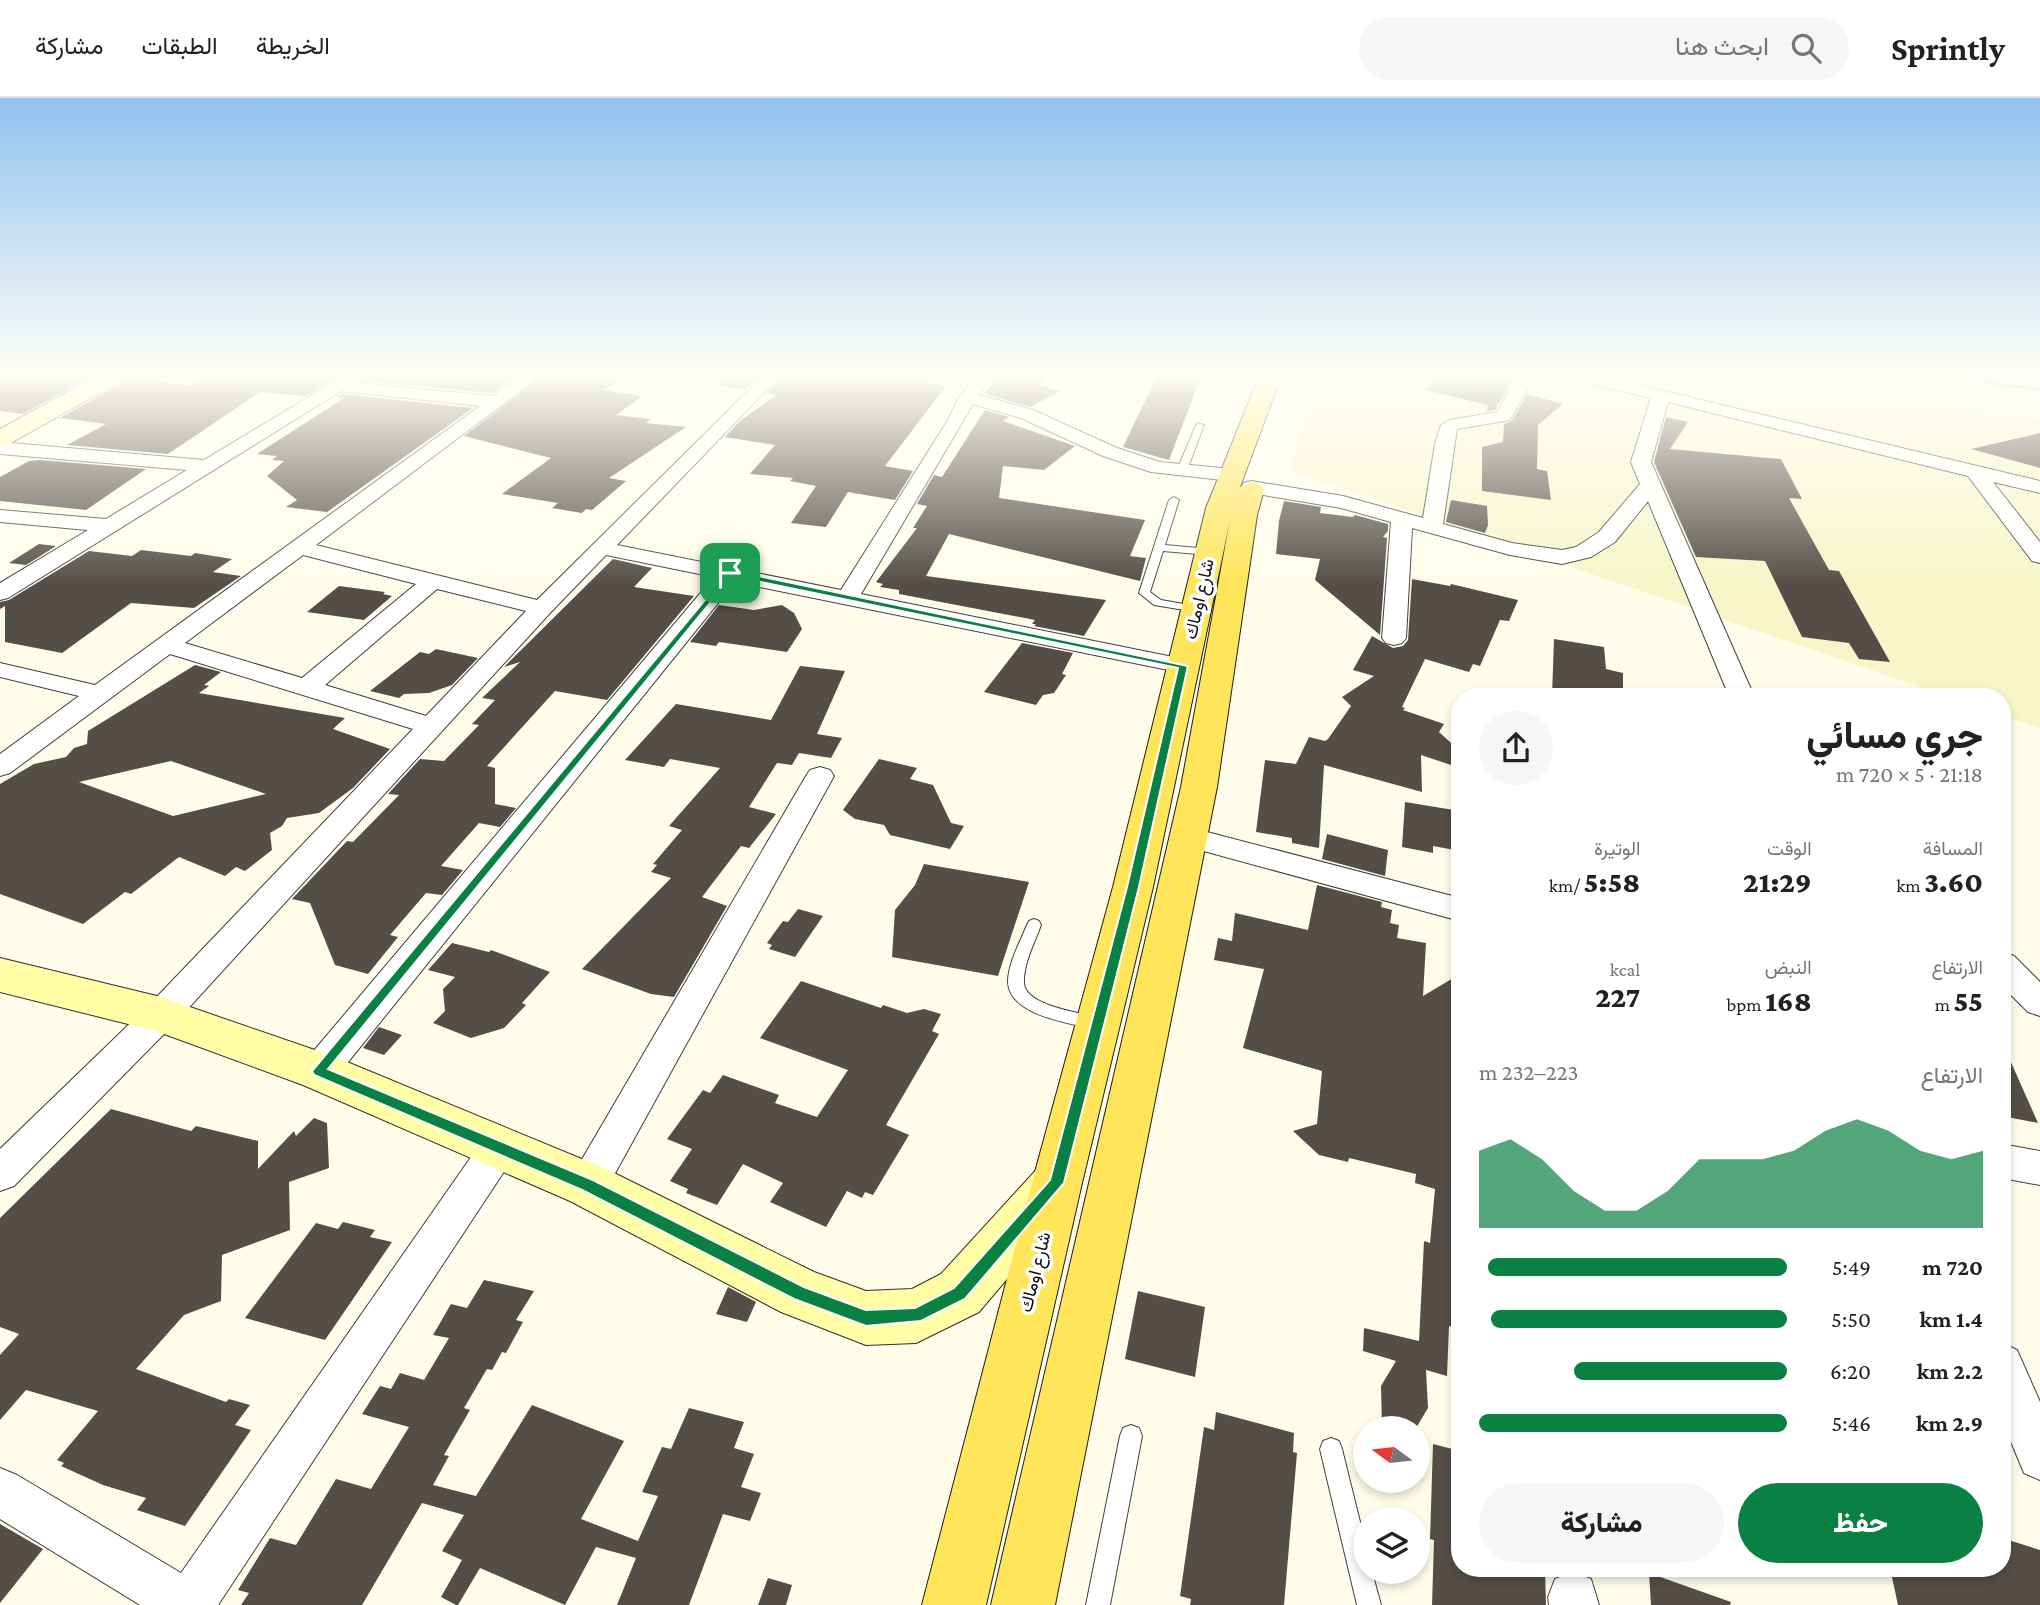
<!DOCTYPE html>
<html lang="ar">
<head>
<meta charset="utf-8">
<style>
	:root { --surface:#fff; --page:#f6f6f6; --text:#202124; --muted:#757577; --line:#e0e0e0; --accent:#0b8043 }
	body { margin:0; font-family:"Crimson Pro",Vazirmatn,serif; background:var(--page); color:var(--text); direction:rtl; height:100vh; display:flex; flex-direction:column; font-size:26px; white-space:nowrap }
	* { box-sizing:border-box; margin:0 }
	p { font-size:23px; color:var(--muted) }
	.icon { flex:none; width:38px; height:38px; fill:none; stroke:currentColor; stroke-width:2; stroke-linecap:round; stroke-linejoin:round }
	.map { position:relative; flex:1; overflow:hidden; direction:ltr }
	.drawer { position:absolute; left:1451px; top:590px; width:560px; height:889px; display:flex; flex-direction:column; background:var(--surface); border-radius:28px; box-shadow:0 4px 10px #0003; direction:rtl }
	.drawer>* { flex:none }
	.needle { width:46px; rotate:285deg }
	.fabs { position:absolute; left:1353px; top:1318px; display:grid; gap:14px }
	.fabs a { display:grid; place-items:center; width:77px; height:77px; border-radius:50%; background:var(--surface); box-shadow:0 4px 10px #0003; font-size:35px }
	.pin { position:absolute; display:grid; place-items:center; width:60px; height:60px; color:#fff; margin:-30px; border-radius:14px; box-shadow:0 4px 10px #0006 }
	.round { display:grid; place-items:center; flex:none; width:74px; height:74px; border-radius:37px; background:var(--page) }
	.head { display:flex; align-items:center; justify-content:space-between; height:119px; padding:0 28px }
	h1 { font-size:38px; font-weight:800; line-height:52px }
	.figures { display:grid; grid-template-columns:repeat(3,1fr); gap:10px; height:119px; padding:7px 28px }
	.figures div { display:grid; align-content:center }
	.figures b { font-size:30px; font-weight:800 }
	.figures small { font-size:19px; font-weight:400 }
	.figures p { font-size:19px }
	.chart { height:196px; padding:14px 28px }
	.chart p { display:flex; justify-content:space-between }
	.chart svg { width:100%; height:126px; margin-top:7px; fill:var(--accent); opacity:.7 }
	.action { display:flex; gap:14px; margin-top:auto; padding:14px 28px }
	.action a { flex:1; height:80px; border-radius:42px; background:var(--accent); color:#fff; font-size:28px; font-weight:800; line-height:80px; text-align:center }
	.action a+a { background:var(--page); color:var(--text) }
	ul { padding:0 28px; list-style:none; font-size:23px }
	li { display:grid; grid-template-columns:112px 84px 1fr; align-items:center; height:52px }
	li i { height:18px; border-radius:9px; background:var(--accent) }
	header { display:flex; align-items:center; gap:42px; box-sizing:border-box; height:98px; padding:0 35px; background:var(--surface); border-bottom:2px solid var(--line) }
	header strong { font-size:33px }
	nav { display:flex; gap:38px; margin-inline-start:auto; font-size:24px }
	.search { width:490px; height:63px; background:var(--page); display:flex; align-items:center; gap:18px; box-sizing:border-box; padding:0 24px; border-radius:38px; color:var(--muted); font-size:26px }
	.map>svg:first-child { display:block }
	.farmland { fill:#f6f6c9 }
	.water { fill:#acd6f9; stroke:#3085d3; stroke-width:2 }
	.building { fill:#554e48; fill-rule:evenodd }
	.lines { fill:none; stroke-linecap:round; stroke-linejoin:round }
	.lane-casing { stroke:#3f3f3f; stroke-width:2 }
	.street-casing { stroke:#3f3f3f; stroke-width:2 }
	.secondary-casing { stroke:#2e2e2e; stroke-width:2 }
	.primary-casing { stroke:#1d1d1d; stroke-width:2 }
	.lane { fill:#fff; fill-rule:evenodd }
	.street { fill:#fff; fill-rule:evenodd }
	.secondary { fill:#fffda5; fill-rule:evenodd }
	.primary { fill:#ffe55a; fill-rule:evenodd }
	.route { fill:#0b8043; stroke:#fff; stroke-width:2; fill-rule:evenodd }
	.labels { text-anchor:middle; stroke-width:7; stroke-linejoin:round; paint-order:stroke }
	.street-label { font-size:18px; fill:#0c0c0c; stroke:#fff }
</style>
</head>
<body>
<header>
<strong>Sprintly</strong>
<div class="search"><svg class="icon" aria-label="search" viewBox="0 0 24 24"><circle cx="10" cy="10" r="6"/><path d="M15 15l6 6"/></svg>ابحث هنا</div>
<nav><a>الخريطة</a><a>الطبقات</a><a>مشاركة</a></nav>
</header>
<div class="map">
<svg width="2040" height="1507" viewBox="0 0 2040 1507">
	<rect width="100%" height="100%" fill="#fffdea"/>
	<polygon class="farmland" points="1320,276 1747,276 2040,321 2040,630 2002,617 2002,598 1947,598 1289,372"/>
	<polygon class="water" points="1920,276 2040,276 2040,292"/>
	<g class="building">
		<polygon points="0,276 96,276 23,316 0,313"/>
		<polygon points="230,276 342,276 306,298 260,294 168,356 67,347 106,326 60,320 126,283 130,278 188,288 203,281 229,283"/>
		<polygon points="368,276 520,276 492,295 362,283"/>
		<polygon points="545,276 625,276 604,292 642,298 616,317 651,321 646,325 686,329 609,380 626,383 592,412 586,411 582,415 552,410 558,405 502,396 551,360 464,338"/>
		<polygon points="722,276 761,276 745,292 721,288"/>
		<polygon points="785,276 929,276 920,284 946,288 885,368 913,373 895,402 848,394 826,429 791,425 816,388 790,383 793,380 750,376 775,347 725,339 741,322 777,297 767,295"/>
		<polygon points="998,276 1044,281 1040,287 1060,293 1030,309 985,296"/>
		<polygon points="1158,276 1202,276 1169,362 1123,349"/>
		<polygon points="1442,276 1467,279 1470,276 1492,282 1493,276 1516,276 1495,312 1487,313 1488,307 1425,292"/>
		<polygon points="342,296 473,310 327,414 286,409 297,402 267,378 284,363 272,362 277,358 257,356 344,300 336,299"/>
		<polygon points="1527,296 1563,306 1538,327 1537,371 1547,373 1551,402 1482,393 1482,349 1503,344 1504,326 1512,323"/>
		<polygon points="985,312 1009,319 1003,323 1075,348 1044,372 1003,368 999,400 1145,422 1130,458 1146,460 1140,483 949,436 926,478 1106,502 1084,538 1034,528 1036,526 1032,526 1035,522 899,496 899,492 880,489 883,486 876,484 917,430 913,430 927,408 917,406 934,377 942,379"/>
		<polygon points="1666,319 1688,324 1670,351 1781,361 1802,401 1789,400 1829,472 1839,473 1890,564 1859,561 1849,545 1802,539 1765,463 1696,459 1654,364"/>
		<polygon points="2040,335 2040,370 1971,351"/>
		<polygon points="40,362 146,371 86,412 0,403 0,379 29,363"/>
		<polygon points="1451,402 1487,408 1488,427 1485,435 1446,424"/>
		<polygon points="1284,403 1321,409 1320,415 1353,419 1355,417 1388,426 1388,433 1383,439 1387,440 1380,537 1315,482 1320,461 1276,456 1279,423"/>
		<polygon points="39,446 56,448 26,467 9,465"/>
		<polygon points="141,452 191,458 195,455 232,461 213,474 241,478 194,510 131,505 62,555 5,544 5,508 0,511 0,504 9,502 89,453 132,458"/>
		<polygon points="613,461 652,470 634,489 694,498 607,602 555,593 487,668 495,670 495,706 516,710 500,729 479,725 441,768 463,772 442,797 426,795 390,837 398,839 368,876 335,867 310,805 292,801 347,743 353,744 399,697 388,696 420,661 444,663 479,627 472,626 495,602 482,600 520,564 504,569"/>
		<polygon points="1412,481 1450,488 1451,486 1518,502 1509,523 1500,522 1480,568 1473,566 1469,574 1425,561 1402,609 1405,610 1403,612 1444,626 1439,634 1460,653 1460,670 1421,657 1422,694 1324,667 1319,750 1292,745 1292,740 1256,734 1265,662 1296,666 1309,639 1325,643 1328,641 1351,608 1342,599 1374,578 1353,572 1372,538 1393,550 1403,548 1408,542"/>
		<polygon points="339,488 385,494 383,496 392,498 364,522 307,514"/>
		<polygon points="719,507 754,512 782,507 794,515 802,531 787,554 719,544 716,548 690,544"/>
		<polygon points="1554,541 1604,549 1606,571 1623,575 1623,598 1552,598"/>
		<polygon points="1022,545 1073,555 1062,576 1066,577 1054,595 1043,597 1036,607 984,594"/>
		<polygon points="436,551 478,560 452,587 429,595 404,596 399,600 370,593 420,554 429,556"/>
		<path d="M195 567 221 574 204 587 209 588 199 595 345 620 333 631 390 651 353 690 319 715 287 720 282 728 270 735 272 752 245 773 236 769 225 778 179 759 131 796 125 794 83 826 0 796V686L34 666 66 659 74 650 87 646 88 633ZM171 663 266 696 173 718 79 684Z"/>
		<polygon points="800,568 845,573 817,636 842,640 831,660 799,655 792,667 777,665 749,709 776,716 749,750 741,748 702,799 727,808 674,899 651,896 582,871 671,780 651,774 657,767 653,766 682,732 669,728 720,670 670,661 664,669 625,662 676,606 771,622"/>
		<polygon points="879,661 917,670 910,681 933,687 951,725 964,728 950,751 890,737 884,727 855,721 843,712"/>
		<polygon points="1405,704 1460,713 1460,753 1433,748 1433,755 1402,749"/>
		<polygon points="1327,736 1388,752 1385,778 1322,761"/>
		<polygon points="924,766 1029,784 998,878 892,859 895,812 915,787"/>
		<polygon points="1317,787 1382,804 1381,809 1392,812 1390,825 1399,827 1397,840 1426,845 1423,898 1460,876 1460,1231 1449,1228 1447,1278 1426,1272 1428,1310 1416,1330 1382,1330 1381,1288 1396,1263 1363,1253 1364,1230 1419,1243 1424,1143 1430,1145 1435,1091 1415,1085 1416,1076 1349,1060 1348,1064 1319,1057 1293,1033 1317,1026 1322,973 1243,950 1264,871 1214,862 1218,840 1232,843 1235,815 1308,832"/>
		<polygon points="798,811 823,818 795,859 769,851 772,847 767,845 777,831 783,823 788,824"/>
		<polygon points="452,845 489,854 491,852 550,874 522,905 526,907 504,930 471,940 433,925 445,913 443,891 455,879 428,872"/>
		<polygon points="801,883 881,910 883,907 907,915 924,911 941,916 932,933 939,936 886,1027 909,1037 873,1097 865,1094 862,1100 847,1093 826,1129 770,1104 783,1085 743,1066 717,1107 686,1095 688,1091 670,1083 692,1051 667,1041 703,992 710,995 723,977 779,997 775,1005 817,1019 848,972 760,940"/>
		<polygon points="379,929 402,937 384,957 363,950"/>
		<polygon points="2002,944 2038,1025 2002,1018"/>
		<polygon points="111,1011 191,1033 196,1028 258,1043 258,1071 294,1033 296,1038 314,1020 327,1025 329,1070 289,1084 290,1132 222,1157 221,1203 184,1217 136,1271 226,1304 229,1301 250,1307 235,1327 251,1332 185,1428 137,1412 146,1400 103,1387 61,1368 64,1365 57,1362 98,1313 26,1292 0,1322 0,1257 19,1236 0,1229 0,1120"/>
		<polygon points="343,1124 375,1132 370,1139 392,1144 325,1242 245,1220 316,1125 338,1131"/>
		<polygon points="484,1182 534,1193 516,1222 523,1224 506,1255 502,1254 492,1272 487,1271 464,1310 470,1312 444,1357 449,1358 433,1387 476,1398 532,1307 624,1343 581,1421 638,1443 658,1398 642,1394 662,1349 671,1351 689,1310 744,1324 734,1350 754,1356 741,1389 761,1395 750,1423 723,1416 689,1507 617,1507 636,1460 596,1449 565,1507 480,1470 458,1507 456,1507 441,1499 462,1462 442,1453 464,1417 422,1405 362,1507 241,1507 249,1495 238,1492 270,1440 296,1447 336,1381 371,1391 409,1329 362,1316 380,1288 391,1291 400,1275 424,1282 449,1240 433,1237 451,1206 467,1210"/>
		<polygon points="728,1189 756,1204 747,1224 716,1216"/>
		<polygon points="1138,1193 1205,1209 1195,1279 1125,1261"/>
		<polygon points="1216,1314 1294,1335 1293,1354 1297,1355 1284,1507 1190,1507 1191,1501 1180,1498 1204,1329 1214,1332"/>
		<polygon points="1433,1346 1460,1353 1460,1470 1545,1470 1546,1507 1432,1507 1434,1442 1430,1441"/>
		<polygon points="0,1426 43,1451 0,1505"/>
		<polygon points="2002,1440 2040,1452 2040,1507 1898,1507 1890,1470 2002,1470"/>
		<polygon points="1649,1475 1731,1504 1730,1507 1651,1507"/>
		<polygon points="768,1480 792,1487 786,1507 758,1507"/>
	</g>
	<g class="lines">
		<g class="lane-casing">
			<g id="lane">
				<polygon points="1197,325 1204,327 1187,372 1179,374 1177,372"/>
				<polygon points="1174,399 1179,402 1165,447 1209,451 1214,454 1209,457 1163,453 1150,494 1161,502 1201,509 1201,513 1197,514 1154,507 1139,495 1169,402"/>
				<path d="M1034 821 1039 823 1041 827C1035 844 1023 866 1024 885 1025 908 1082 915 1100 920L1102 925 1100 930 1094 931C1069 925 1009 917 1008 884 1008 866 1020 844 1027 827L1029 823Z"/>
				<polygon points="1131,1327 1139,1330 1142,1338 1110,1507 1086,1507 1120,1338 1123,1330"/>
				<polygon points="1331,1340 1339,1343 1342,1351 1365,1444 1365,1474 1372,1474 1381,1507 1357,1507 1320,1351 1323,1343"/>
			</g>
		</g>
		<g class="street-casing">
			<g id="street">
				<path d="M347 276H366L356 285 493 298 524 276H543L316 447 537 502 765 276H782L617 447 841 492 948 322 959 299 977 276H993L979 297 1033 312 1117 350 1160 364 1231 371 1241 377 1231 383 1151 374 1103 358 1021 320 973 306 861 496 1183 561 1192 563 1195 568 1192 573 1183 575 735 484 332 984 319 988 306 984 301 973 306 962 714 479 606 457 550 515 173 927 14 1088 0 1093V1051L149 907 413 631 170 556 10 675 0 678V656L79 598 0 579V565L95 587 480 308 341 293 8 500 0 502V485L88 432 0 424V412L106 421 187 372 0 356V344L204 362ZM303 457 416 486 302 580 185 545ZM437 491 526 513 426 618 325 587Z"/>
				<polygon points="1519,276 1535,276 1510,322 1457,331 1443,426 1512,445 1562,452 1576,449 1599,434 1640,386 1631,364 1651,300 1566,280 1564,276 1592,276 2040,383 2040,395 1993,384 2040,444 2040,465 2032,463 1968,378 1668,304 1651,364 1754,598 1729,598 1648,403 1615,444 1591,459 1562,466 1510,457 1412,430 1406,540 1402,545 1394,547 1386,545 1382,540 1391,424 1341,410 1251,395 1244,393 1241,389 1244,385 1251,383 1343,398 1423,420 1435,346 1441,327 1450,322 1497,314"/>
				<polygon points="820,669 830,672 834,678 602,1099 588,1105 574,1099 569,1087 574,1075 806,678 810,672"/>
				<polygon points="1188,729 1460,800 1460,823 1178,746 1173,739 1178,732"/>
				<polygon points="2002,854 2014,858 2040,884 2040,918 2028,914 2002,888"/>
				<polygon points="498,1034 511,1039 517,1051 511,1063 218,1507 140,1507 0,1421 0,1370 17,1377 181,1475 485,1039"/>
				<polygon points="2002,1046 2040,1053 2040,1087 2002,1080"/>
				<polygon points="2002,1245 2017,1252 2040,1304 2040,1382 2024,1375 2002,1322"/>
				<polygon points="1573,1474 1591,1481 1599,1507 1549,1507 1548,1499 1555,1481"/>
			</g>
		</g>
		<g class="secondary-casing">
			<g id="secondary">
				<polygon points="101,276 128,276 125,281 9,346 0,348 0,331"/>
				<polygon points="0,860 161,899 335,959 606,1071 814,1174 866,1193 912,1191 941,1176 1037,1071 1055,1064 1073,1071 1080,1087 1073,1103 979,1214 916,1245 866,1247 781,1214 570,1103 303,987 156,933 0,894"/>
			</g>
		</g>
		<g class="primary-casing">
			<polygon id="primary" points="1260,276 1282,276 1240,389 1251,384 1260,387 1264,392 1257,417 1217,689 1055,1507 991,1507 1181,689 1230,422 1153,789 1082,1085 986,1507 922,1507 1032,1085 1113,789 1206,410"/>
		</g>
		<use href="#lane" class="lane"/>
		<use href="#street" class="street"/>
		<use href="#secondary" class="secondary"/>
		<use href="#primary" class="primary"/>
	</g>
	<linearGradient id="sky" x2="0" y2="1"><stop stop-color="#90c2ef"/><stop offset="0.57" stop-color="#fffef6"/><stop offset="1" stop-color="#fffef6" stop-opacity="0"/></linearGradient>
	<rect width="2040" height="487" fill="url(#sky)"/>
	<path class="route" d="M730 472 1188 568 1139 789 1064 1085 965 1201 921 1223 866 1228 794 1201 582 1092 314 977 312 973ZM732 478 1178 570 1127 789 1050 1082 954 1190 915 1210 866 1212 804 1189 593 1082 328 971Z"/>
	<g class="labels">
		<g class="street-label">
			<text transform="translate(1199 501) rotate(-77)" y="6">شارع اوماك</text>
			<text transform="translate(1035 1174) rotate(-76)" y="6">شارع اوماك</text>
		</g>
	</g>
</svg>
<div class="fabs">
<a><svg class="needle" viewBox="-14 -14 28 28"><path d="M0-13l5 13h-10z" fill="#e53935"/><path d="M0 13l5-13h-10z" fill="#757577"/></svg></a>
<a><svg class="icon" aria-label="layers" viewBox="0 0 24 24"><path d="M12 4l9 5-9 5-9-5zM3 14l9 5 9-5"/></svg></a>
</div>
<div class="pin" style="left:730px;top:475px;background:#1e9e55"><svg class="icon" aria-label="arrive" viewBox="0 0 24 24"><path d="M6 21V4h12l-3 4 3 4H6"/></svg></div>
<section class="drawer">
<div class="head"><div><h1>جري مسائي</h1><p>21:18 · 5 × 720 m</p></div><a class="round"><svg class="icon" aria-label="share" viewBox="0 0 24 24"><path d="M12 15V3M7 8l5-5 5 5M5 13v7h14v-7"/></svg></a></div>
<div class="figures">
<div><p>المسافة</p><b>3.60<small> km</small></b></div>
<div><p>الوقت</p><b>21:29</b></div>
<div><p>الوتيرة</p><b>5:58<small> /km</small></b></div>
</div>
<div class="figures">
<div><p>الارتفاع</p><b>55<small> m</small></b></div>
<div><p>النبض</p><b>168<small> bpm</small></b></div>
<div><p>kcal</p><b>227</b></div>
</div>
<div class="chart"><p><span>الارتفاع</span>223–232 m</p>
<svg viewBox="0 0 160 44" preserveAspectRatio="none"><path d="M0 44V17L10 13L20 20L30 31L40 38L50 38L60 31L70 20L80 20L90 20L100 17L110 10L120 6L130 10L140 17L150 20L160 17V44z"/></svg>
</div>
<ul>
<li><b>720 m</b>5:49<i style="width:97%"></i></li>
<li><b>1.4 km</b>5:50<i style="width:96%"></i></li>
<li><b>2.2 km</b>6:20<i style="width:69%"></i></li>
<li><b>2.9 km</b>5:46<i style="width:100%"></i></li>
</ul>
<div class="action"><a>حفظ</a><a>مشاركة</a></div>
</section>
</div>
</body>
</html>
